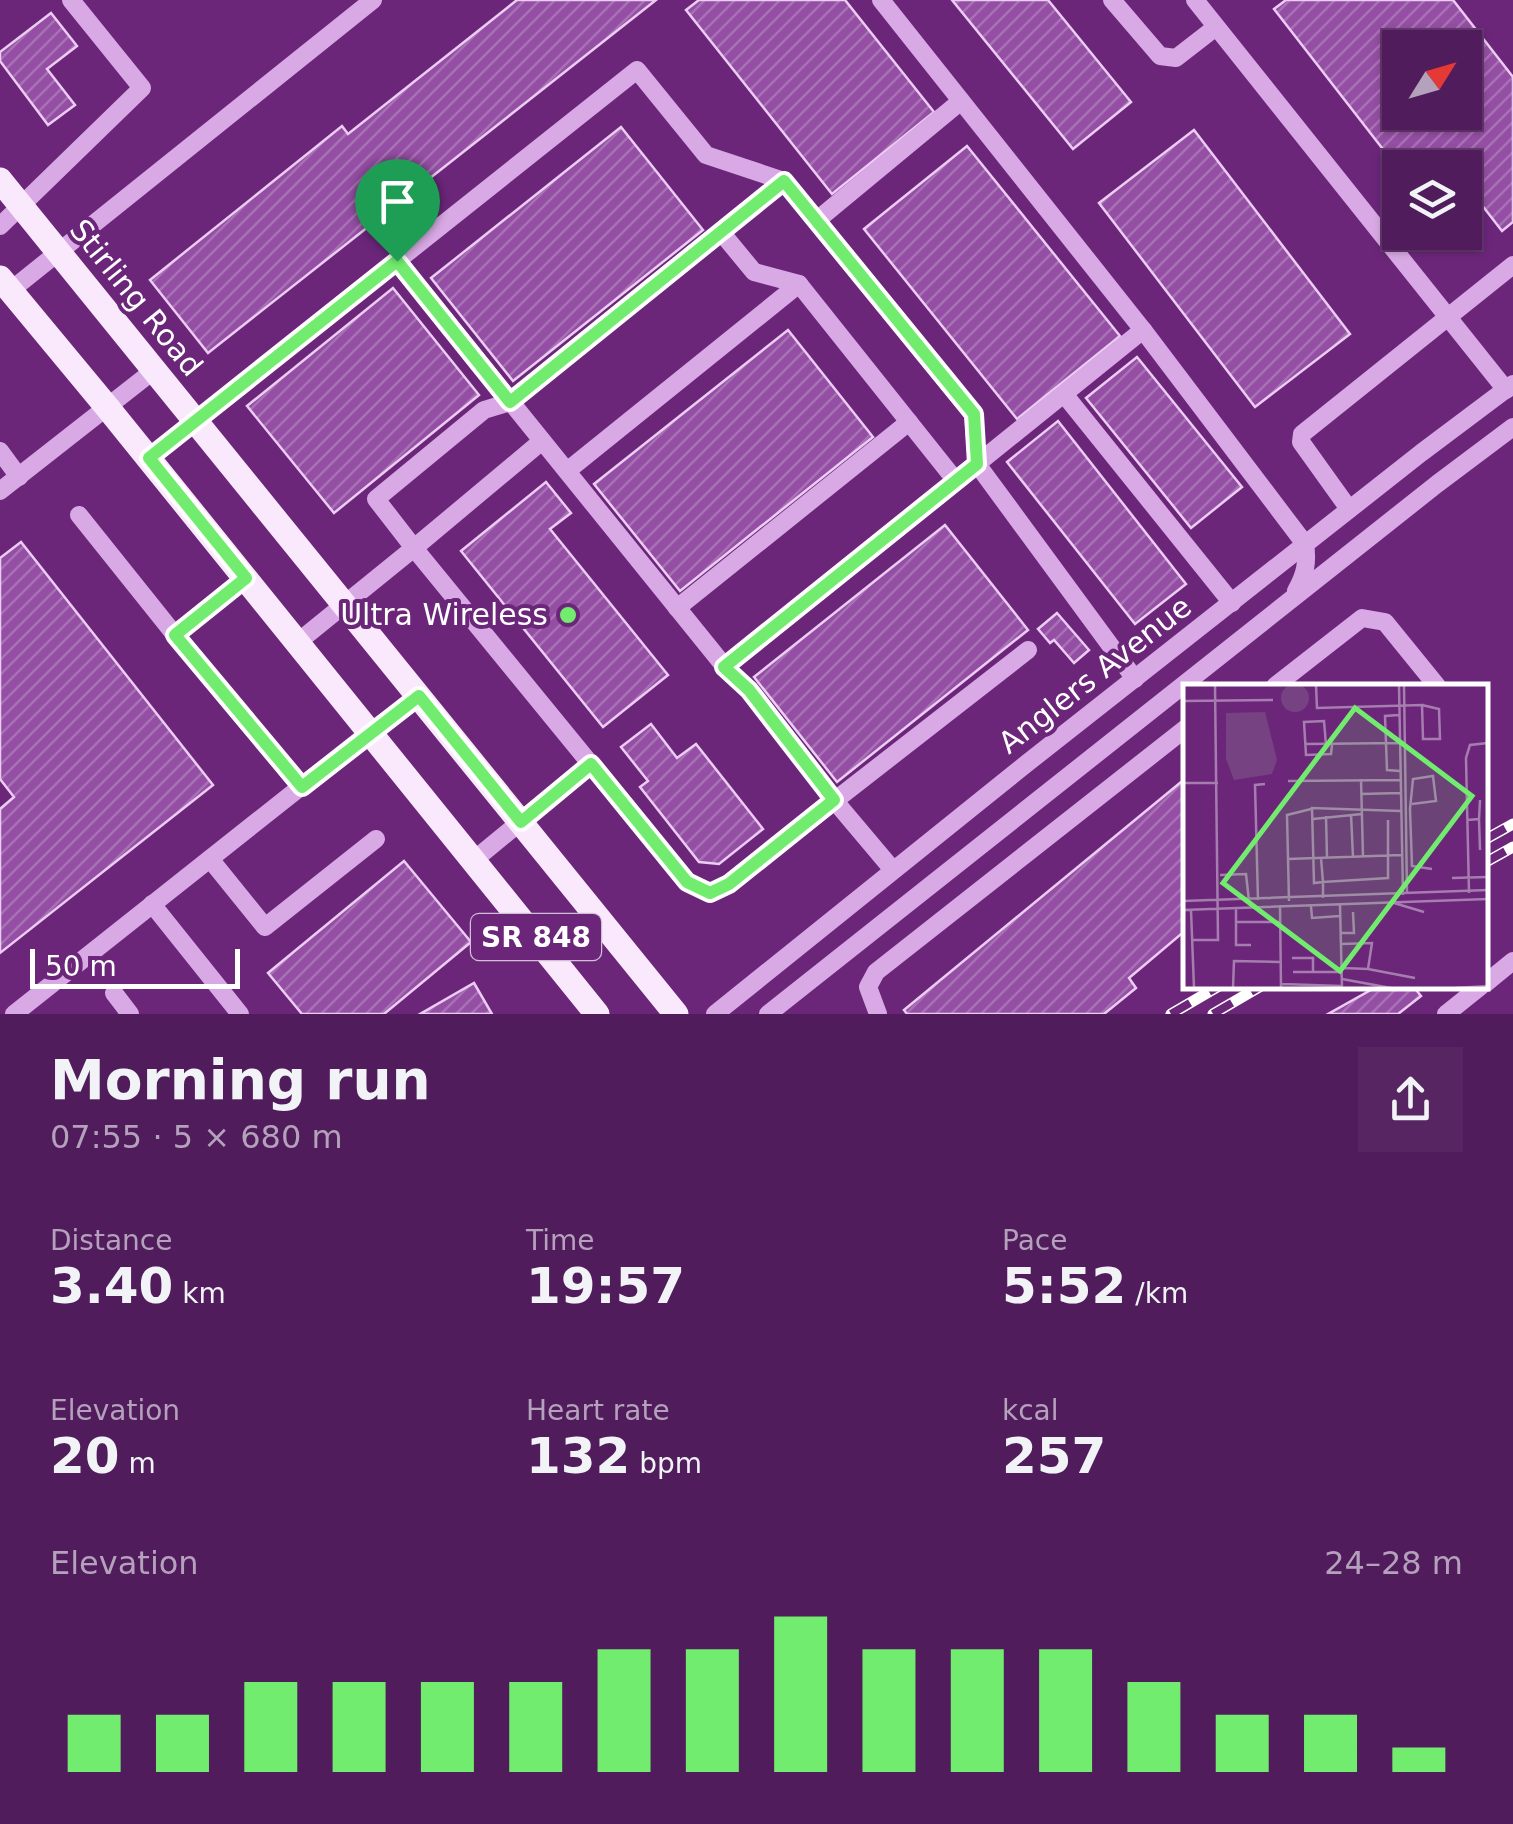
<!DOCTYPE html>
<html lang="en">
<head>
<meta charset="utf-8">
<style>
	:root { --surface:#501c5c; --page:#562562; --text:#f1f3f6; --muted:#b4a1bb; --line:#673a72; --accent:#72ec6e }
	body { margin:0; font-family:"DejaVu Sans",sans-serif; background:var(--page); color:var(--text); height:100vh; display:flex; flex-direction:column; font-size:38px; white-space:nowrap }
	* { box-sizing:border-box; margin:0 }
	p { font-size:32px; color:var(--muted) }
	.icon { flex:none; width:55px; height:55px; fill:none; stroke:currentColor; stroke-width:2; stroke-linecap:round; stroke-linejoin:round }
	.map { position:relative; height:1014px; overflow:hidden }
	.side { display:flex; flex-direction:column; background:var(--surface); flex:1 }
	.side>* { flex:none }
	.needle { width:65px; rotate:53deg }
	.controls { position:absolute; left:1382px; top:30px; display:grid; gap:20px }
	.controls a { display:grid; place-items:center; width:100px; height:100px; border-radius:0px; background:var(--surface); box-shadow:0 2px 8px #0004,0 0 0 2px var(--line); font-size:50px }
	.scale { position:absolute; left:30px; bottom:25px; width:210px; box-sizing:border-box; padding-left:10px; border:5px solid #fff; border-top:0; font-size:28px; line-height:35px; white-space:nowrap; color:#fff; -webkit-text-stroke:8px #6b267a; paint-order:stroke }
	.pin { position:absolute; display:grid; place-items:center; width:85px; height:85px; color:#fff; margin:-102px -42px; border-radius:50% 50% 50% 0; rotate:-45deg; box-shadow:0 0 10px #0007 }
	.pin .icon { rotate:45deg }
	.round { display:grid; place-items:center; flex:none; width:105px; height:105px; border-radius:0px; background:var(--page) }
	.overview { display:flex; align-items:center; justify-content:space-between; height:170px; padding:0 50px }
	h1 { font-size:55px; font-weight:600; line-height:75px }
	.metrics { display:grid; grid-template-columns:repeat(3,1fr); gap:15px; height:170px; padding:10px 50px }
	.metrics div { display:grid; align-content:center }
	.metrics b { font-size:50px; font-weight:600 }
	.metrics small { font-size:28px; font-weight:400 }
	.metrics p { font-size:28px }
	.chart { height:280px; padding:20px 50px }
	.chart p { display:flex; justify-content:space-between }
	.chart svg { width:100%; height:180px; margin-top:10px; stroke:var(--accent); stroke-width:6 }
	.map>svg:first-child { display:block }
	.building { fill:url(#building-hatch); stroke:#ecccf3; stroke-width:2.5; fill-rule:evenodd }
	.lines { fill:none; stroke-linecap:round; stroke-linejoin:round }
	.minor { stroke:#d8a9e4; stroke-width:18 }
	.major { stroke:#fae9fc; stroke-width:25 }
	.rail-casing { stroke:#fff; stroke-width:11 }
	.rail { stroke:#6b267a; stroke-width:8; stroke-dasharray:22; stroke-linecap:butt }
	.route-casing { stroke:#fff; stroke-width:20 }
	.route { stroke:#72ec6e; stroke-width:12 }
	.poi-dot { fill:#72ec6e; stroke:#6b267a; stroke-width:4 }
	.labels { text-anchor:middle; stroke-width:8; stroke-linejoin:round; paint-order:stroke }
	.shield { fill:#6b267a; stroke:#d3bed7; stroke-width:2.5 }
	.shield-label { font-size:28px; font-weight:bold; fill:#fff }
	.street-label { font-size:30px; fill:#fff; stroke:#6b267a }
	.poi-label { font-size:30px; fill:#fff; stroke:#6b267a; text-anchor:end }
	.inset-road { fill:none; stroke:#a67daf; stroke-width:2.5 }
	.view { fill:#72ec6e; fill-opacity:0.15; stroke:#72ec6e; stroke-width:5 }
	.inset-edge { fill:none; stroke:#fff; stroke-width:5 }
</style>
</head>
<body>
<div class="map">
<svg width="1513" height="1014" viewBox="0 0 1513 1014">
	<defs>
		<pattern id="building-hatch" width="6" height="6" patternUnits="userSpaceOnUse" patternTransform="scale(2.5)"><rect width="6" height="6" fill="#944ea3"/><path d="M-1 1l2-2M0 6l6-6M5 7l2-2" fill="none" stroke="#a971b5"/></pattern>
	</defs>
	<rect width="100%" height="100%" fill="#6b267a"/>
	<g class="building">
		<polygon points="517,0 656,0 208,353 150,280 342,126 348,134"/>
		<polygon points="699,0 845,0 934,112 832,194 686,10"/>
		<polygon points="952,0 1048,0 1131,102 1073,149"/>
		<path d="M1286 0H1453L1513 77V222L1502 231 1471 191 1465 196V168H1422L1411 154 1396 166 1274 9ZM1400 48H1465V112H1400Z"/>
		<polygon points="51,13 77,46 47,69 75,105 48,125 0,61 0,52"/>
		<polygon points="621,127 703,230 513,381 431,278"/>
		<polygon points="1194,130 1350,334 1255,407 1099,203"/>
		<polygon points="967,146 1120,336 1017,419 864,229"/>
		<polygon points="393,288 479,395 334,513 247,406"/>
		<polygon points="788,330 873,437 680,591 594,484"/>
		<polygon points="1137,357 1242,487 1191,528 1086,398"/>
		<polygon points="1058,421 1186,584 1135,624 1007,462"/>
		<polygon points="546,482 571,513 550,529 668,675 603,727 461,551"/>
		<polygon points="945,525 1028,630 837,782 754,677"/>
		<polygon points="21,542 213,785 0,953 0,809 14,797 0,779 0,558"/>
		<polygon points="1057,613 1089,650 1074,663 1054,640 1050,643 1038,629"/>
		<polygon points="651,724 677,758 696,744 763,829 719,864 699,862 640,787 648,781 621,747"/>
		<polygon points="1186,778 1186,930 1129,978 1136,988 1104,1014 907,1014 904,1010"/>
		<polygon points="404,861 471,942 384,1014 302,1014 268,973"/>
		<polygon points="474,983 492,1014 420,1014"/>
		<polygon points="1378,986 1413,986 1421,996 1398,1014 1328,1014"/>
	</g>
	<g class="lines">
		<g class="minor">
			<path d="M881 0 1143 330 1305 544C1308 563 1305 575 1296 591"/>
			<polyline points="1112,0 1160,56 1176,58 1216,27"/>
			<polyline points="1195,0 1506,390"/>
			<polyline points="816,221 961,101"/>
			<polyline points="0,226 142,88 71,0"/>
			<polyline points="721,232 754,272 799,284 956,481"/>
			<polyline points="397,261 725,667 749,690 834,800 893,870"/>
			<polyline points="10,291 373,0"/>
			<polyline points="1064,394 1232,603"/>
			<polyline points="542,441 414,548 687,882 710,893 729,883 1028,650"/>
			<polyline points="0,451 19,477"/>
			<polyline points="149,458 637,70 706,155 784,181"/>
			<polyline points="567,471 799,284"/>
			<polyline points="0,491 153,371"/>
			<polyline points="1349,509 1301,442 1302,434 1513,265"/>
			<polyline points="79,515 175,635"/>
			<polyline points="246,578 175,635 301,787"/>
			<polyline points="677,608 909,422"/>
			<polyline points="298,642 414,548 376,499 484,410 510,402 784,181 973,414 977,464 1135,679"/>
			<polyline points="725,667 1143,330"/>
			<polyline points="1275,686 1362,618 1385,622 1437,686"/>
			<polyline points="210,859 265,927 376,839"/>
			<polyline points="474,860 591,764"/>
			<polyline points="152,904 240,1014"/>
			<polyline points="1486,983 1513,961"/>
			<polyline points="114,993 130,1014"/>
			<polyline points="14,1014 370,732 419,697"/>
			<polyline points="715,1014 1026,764 1421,453 1513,384"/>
			<polyline points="768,1014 1437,484 1513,427"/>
			<polyline points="878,1014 868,987 876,972 1186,728"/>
			<polyline points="1446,1014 1481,986"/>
		</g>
		<g class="major">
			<polyline points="0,180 676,1014"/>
			<polyline points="0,278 107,407 597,1014"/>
		</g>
		<g class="rail-casing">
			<g id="rail">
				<polyline points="1486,839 1513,824"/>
				<polyline points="1486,862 1513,847"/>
				<polyline points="1171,1014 1219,986"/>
				<polyline points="1213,1014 1261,986"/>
			</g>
		</g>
		<use href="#rail" class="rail"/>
	</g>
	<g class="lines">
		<g class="route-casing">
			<polygon id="route" points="784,181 974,414 977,464 724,667 749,690 834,800 729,884 710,893 687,882 591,764 521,822 419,696 302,787 175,635 246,578 149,458 397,261 510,402"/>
		</g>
		<use href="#route" class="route"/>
	</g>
	<circle class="poi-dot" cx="568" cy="615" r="10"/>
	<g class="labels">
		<rect class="shield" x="471" y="914" width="130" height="46" rx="8"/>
		<g class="shield-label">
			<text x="536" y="947">SR 848</text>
		</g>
		<g class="street-label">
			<text transform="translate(136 298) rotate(51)" y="10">Stirling Road</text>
			<text transform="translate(1095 675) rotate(-38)" y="10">Anglers Avenue</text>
		</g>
		<g class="poi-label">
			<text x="548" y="625">Ultra Wireless</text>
		</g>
	</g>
	<g transform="translate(1183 684)">
		<rect width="305" height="305" fill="#6b267a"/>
		<path d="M98 14a14 14 0 1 1 28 0a14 14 0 1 1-28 0ZM82 28 94 76 89 90 51 96 43 75V29Z" fill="#764281"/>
		<path class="inset-road" d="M133 1 134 24 239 21 240 55H257L256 25 239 21M216 1 220 211M221 1 224 209M0 17 90 16M216 31 202 32 204 86 217 87M123 60 216 59M143 61 141 37 121 38 123 71 148 70 149 61M178 95 180 173M105 97 219 96M0 99H35M178 110 217 109M229 120 253 117 250 92 230 95 227 125 229 182 249 185M168 130 170 173M143 132 144 174M130 135 179 130M296 135 297 166M284 136 296 135 297 116M138 174 140 198 205 194V136M105 175 219 171M37 191 63 190 66 217M269 194 305 193M286 209 283 74 287 61 305 59M140 214V198L131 199 129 124 218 127M75 216 72 101 82 100M0 217 305 206M106 217 104 131 128 125M211 219 241 228M97 221 98 304M157 221 159 304M128 222 129 234 157 232M53 223V261H68M0 226 305 215M8 226 11 304M53 238H97M158 249H171L170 228M9 256H35L32 1M158 260 189 259 185 285 159 284M109 274H130V288M185 285 232 294M110 288H159M159 295 208 304M99 300 159 302M50 304 51 277 97 278M273 304 305 302"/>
		<path class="view" d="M172 24 289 112 157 287 40 199Z"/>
		<rect width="305" height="305" class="inset-edge"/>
	</g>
</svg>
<div class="controls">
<a><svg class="needle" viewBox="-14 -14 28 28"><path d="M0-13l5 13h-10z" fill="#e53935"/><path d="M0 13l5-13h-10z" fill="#b4a1bb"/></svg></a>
<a><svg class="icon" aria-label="layers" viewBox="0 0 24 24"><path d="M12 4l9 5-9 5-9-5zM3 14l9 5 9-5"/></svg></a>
</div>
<div class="scale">50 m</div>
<div class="pin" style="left:397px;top:261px;background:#1e9e55"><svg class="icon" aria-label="arrive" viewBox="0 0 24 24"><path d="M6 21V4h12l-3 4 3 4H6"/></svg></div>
</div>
<section class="side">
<div class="overview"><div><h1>Morning run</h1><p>07:55 · 5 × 680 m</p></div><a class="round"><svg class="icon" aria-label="share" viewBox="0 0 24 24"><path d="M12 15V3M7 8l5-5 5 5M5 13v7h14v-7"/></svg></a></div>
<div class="metrics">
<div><p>Distance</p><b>3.40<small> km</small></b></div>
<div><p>Time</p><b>19:57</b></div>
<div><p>Pace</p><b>5:52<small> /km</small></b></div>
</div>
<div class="metrics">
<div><p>Elevation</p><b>20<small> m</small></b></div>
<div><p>Heart rate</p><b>132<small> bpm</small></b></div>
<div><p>kcal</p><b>257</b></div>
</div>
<div class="chart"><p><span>Elevation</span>24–28 m</p>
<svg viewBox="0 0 160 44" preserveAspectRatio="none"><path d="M5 44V30M15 44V30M25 44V22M35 44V22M45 44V22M55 44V22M65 44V14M75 44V14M85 44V6M95 44V14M105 44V14M115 44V14M125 44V22M135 44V30M145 44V30M155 44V38"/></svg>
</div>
</section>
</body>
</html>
